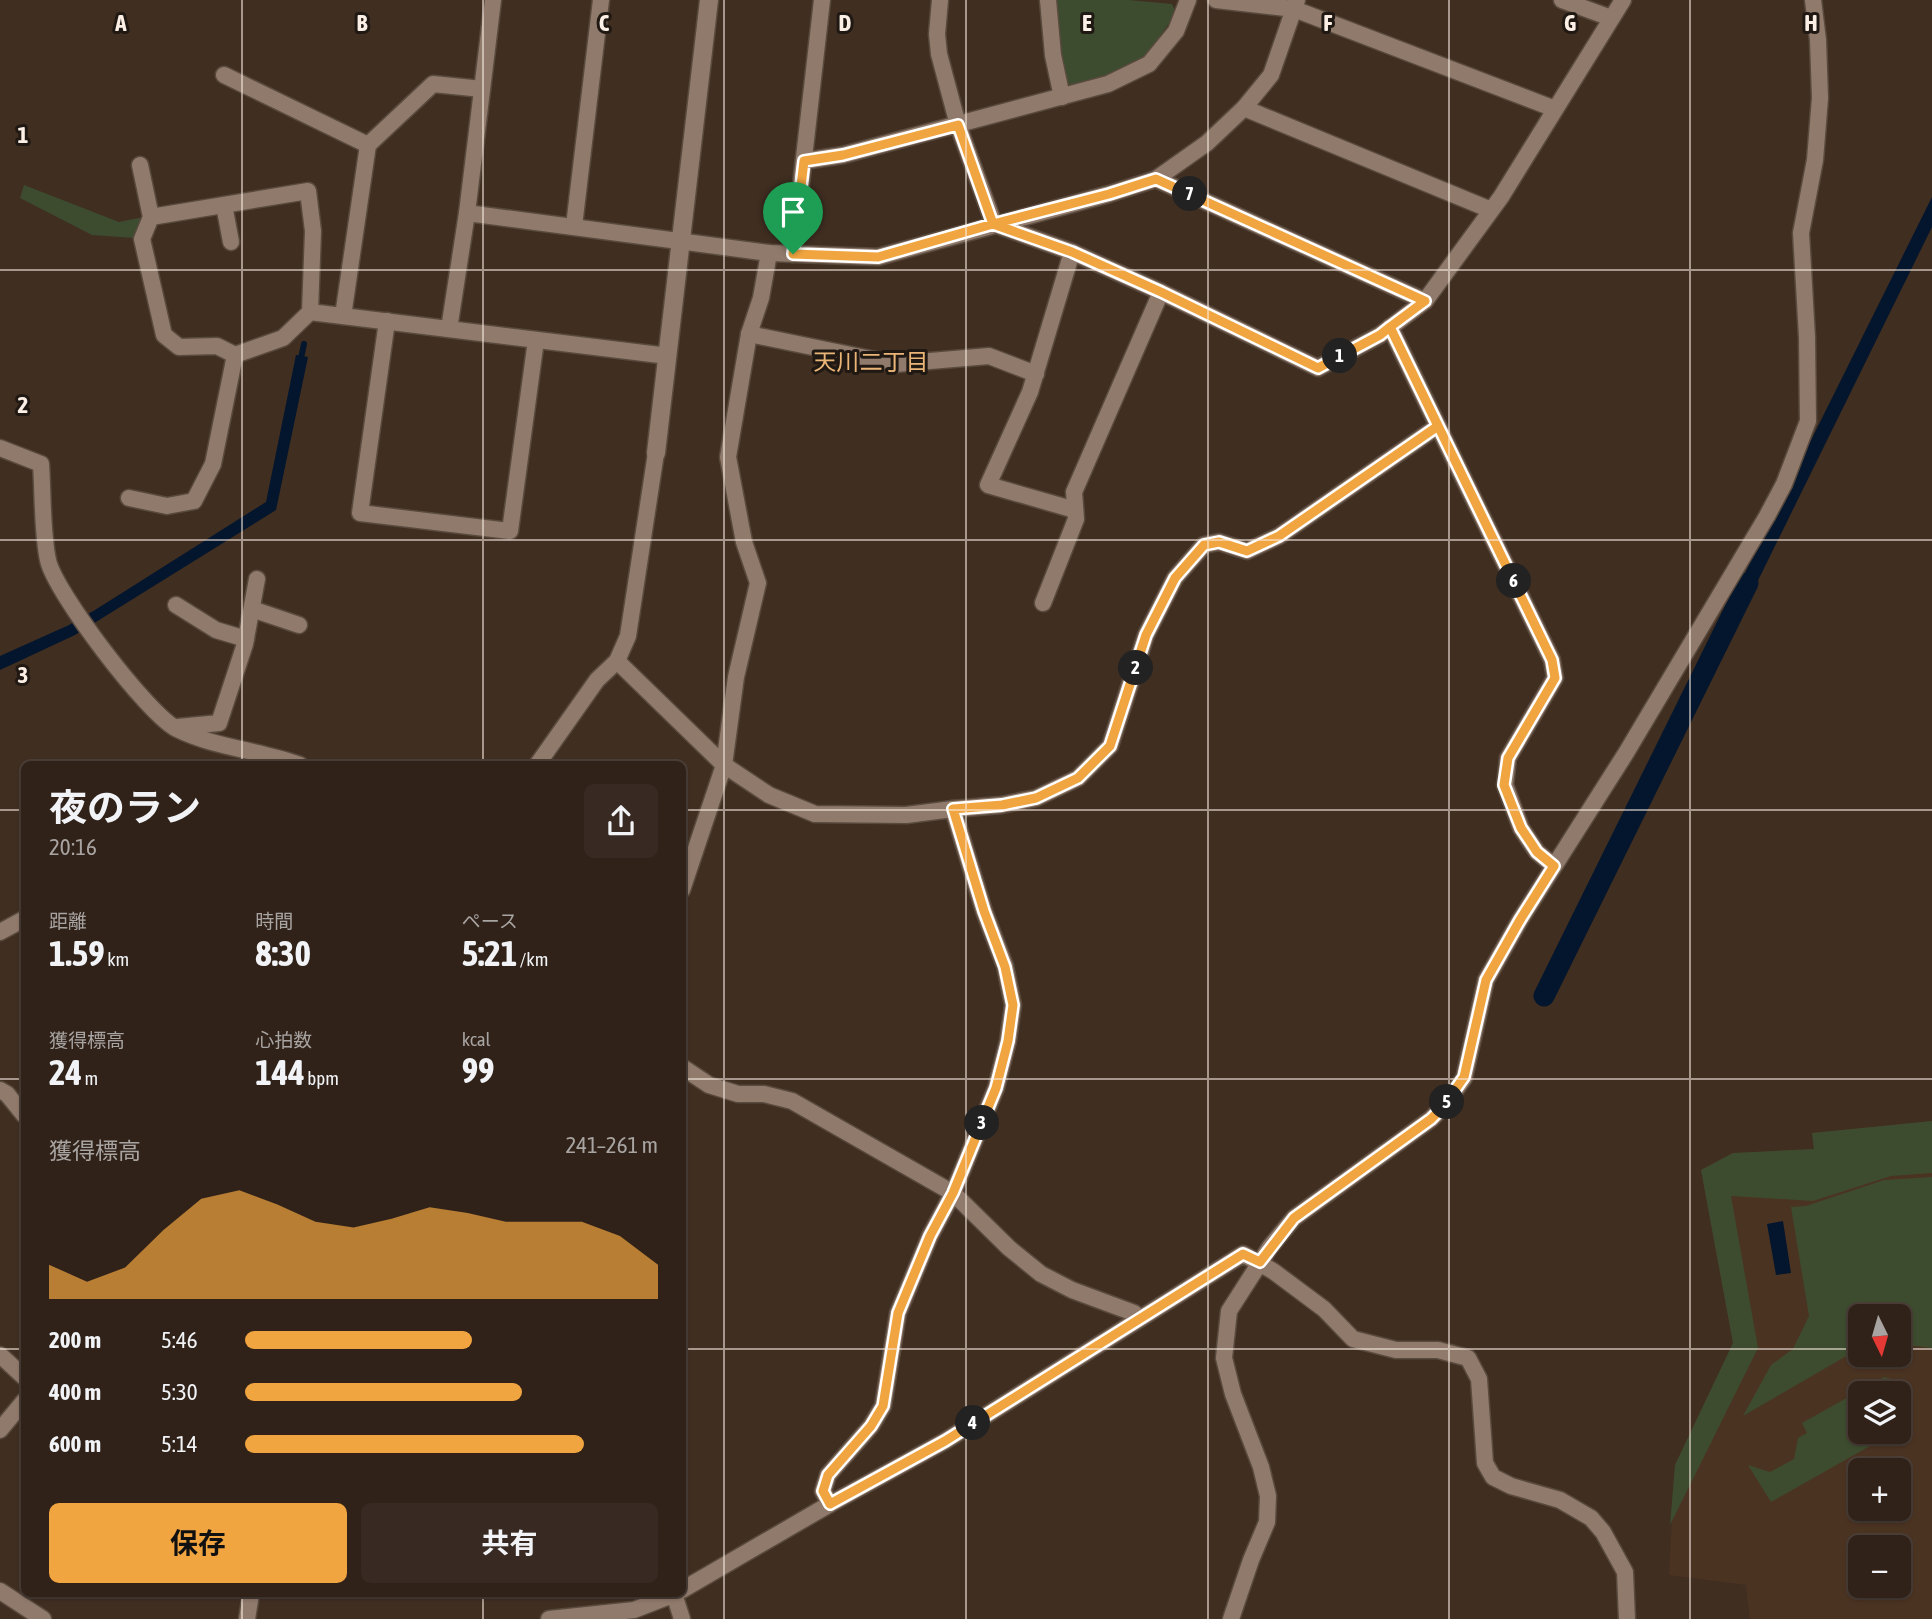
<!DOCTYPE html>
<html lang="ja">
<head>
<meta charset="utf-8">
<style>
	:root { --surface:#302219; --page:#382a22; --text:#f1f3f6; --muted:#a8a4a2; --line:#4b3f38; --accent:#f1a540 }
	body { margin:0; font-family:"Asap Condensed","Noto Sans JP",sans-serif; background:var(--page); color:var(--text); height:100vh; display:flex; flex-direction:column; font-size:26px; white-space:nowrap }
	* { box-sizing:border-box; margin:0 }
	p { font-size:23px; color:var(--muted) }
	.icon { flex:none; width:38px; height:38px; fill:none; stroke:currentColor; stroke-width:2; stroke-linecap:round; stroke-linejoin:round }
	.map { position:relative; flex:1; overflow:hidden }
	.details { position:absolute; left:21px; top:761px; width:665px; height:836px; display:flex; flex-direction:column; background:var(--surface); border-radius:10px; box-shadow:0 2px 5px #0004,0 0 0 2px var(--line) }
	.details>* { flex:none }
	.needle { width:46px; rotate:175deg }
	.buttons { position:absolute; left:1848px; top:1304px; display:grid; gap:14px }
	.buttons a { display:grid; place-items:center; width:63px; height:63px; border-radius:10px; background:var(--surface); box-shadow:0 2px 5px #0004,0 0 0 2px var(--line); font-size:35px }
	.pin { position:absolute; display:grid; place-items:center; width:60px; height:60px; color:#fff; margin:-72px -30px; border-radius:50% 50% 50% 0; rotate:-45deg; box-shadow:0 0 7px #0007 }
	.pin .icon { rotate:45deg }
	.km { position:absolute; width:35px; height:35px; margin:-18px; border-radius:50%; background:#222; color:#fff; font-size:19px; line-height:35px; text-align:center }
	.round { display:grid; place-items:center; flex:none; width:74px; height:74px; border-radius:10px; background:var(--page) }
	.overview { display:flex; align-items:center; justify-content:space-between; height:119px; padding:0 28px }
	h1 { font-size:38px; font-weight:700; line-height:52px }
	.metrics { display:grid; grid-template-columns:repeat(3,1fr); gap:10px; height:119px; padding:7px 28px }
	.metrics div { display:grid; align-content:center }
	.metrics b { font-size:35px; font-weight:700 }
	.metrics small { font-size:19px; font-weight:400 }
	.metrics p { font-size:19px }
	.chart { height:196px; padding:14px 28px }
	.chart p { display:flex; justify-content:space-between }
	.chart svg { width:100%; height:126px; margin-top:7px; fill:var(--accent); opacity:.7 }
	.cta { display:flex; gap:14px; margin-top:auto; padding:14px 28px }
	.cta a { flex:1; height:80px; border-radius:10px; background:var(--accent); color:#111; font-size:28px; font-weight:700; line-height:80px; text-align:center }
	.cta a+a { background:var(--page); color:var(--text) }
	ul { padding:0 28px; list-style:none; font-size:23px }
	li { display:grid; grid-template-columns:112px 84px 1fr; align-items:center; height:52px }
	li i { height:18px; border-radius:9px; background:var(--accent) }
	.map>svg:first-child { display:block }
	.built { fill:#4b3322; fill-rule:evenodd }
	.green { fill:#3d4c2e }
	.water { fill:#03162d }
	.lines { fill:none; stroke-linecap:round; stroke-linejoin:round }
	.stream { stroke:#03162d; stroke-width:6 }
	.canal { stroke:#03162d; stroke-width:21 }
	.street-casing { stroke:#594a3e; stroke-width:19 }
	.secondary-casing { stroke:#594a3e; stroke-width:21 }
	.street { stroke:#907a6c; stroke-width:16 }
	.secondary { stroke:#907a6c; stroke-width:18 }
	.route-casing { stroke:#fff; stroke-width:14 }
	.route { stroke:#f1a540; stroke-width:9 }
	.grid { fill:none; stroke:#fbefe6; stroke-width:2; stroke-opacity:0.55 }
	.labels { text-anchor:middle; stroke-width:6; stroke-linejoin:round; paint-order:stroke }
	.neighbourhood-label { font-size:23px; fill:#eab577; stroke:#201812 }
	.grid-label { font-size:23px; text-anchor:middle; font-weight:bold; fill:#fbefe6; stroke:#201812; stroke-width:6; stroke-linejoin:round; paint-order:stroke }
</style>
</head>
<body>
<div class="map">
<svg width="1932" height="1619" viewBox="0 0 1932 1619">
	<rect width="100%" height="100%" fill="#402e21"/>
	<path class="built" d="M1932 1121V1619H1750L1746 1585 1669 1575 1675 1465 1733 1343 1701 1170 1733 1153 1814 1149 1812 1133ZM1860 1316H1899V1354H1860ZM1860 1393H1899V1432H1860ZM1860 1470H1899V1508H1860ZM1860 1547H1899V1586H1860Z"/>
	<g class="green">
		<polygon points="1054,0 1129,0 1172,4 1176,13 1146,56 1118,72 1088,85 1066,84 1058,51"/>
		<polygon points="24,185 119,222 144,217 134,238 92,235 20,198"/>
		<polygon points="1932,1121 1932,1173 1891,1176 1813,1201 1731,1196 1758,1348 1670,1525 1675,1465 1733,1343 1701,1170 1733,1153 1814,1149 1812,1133"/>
		<polygon points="1932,1177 1932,1348 1899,1344 1899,1316 1860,1316 1860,1348 1743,1416 1771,1365 1793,1349 1809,1316 1791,1207 1806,1206 1884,1180"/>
		<polygon points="1884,1377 1908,1384 1899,1415 1899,1393 1860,1393 1860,1432 1894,1432 1893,1433 1771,1502 1748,1465 1770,1472 1794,1459 1798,1438 1807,1433 1802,1423"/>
	</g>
	<g class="water">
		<polygon points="1932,197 1932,227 1743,611 1729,605"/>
		<polygon points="296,355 308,357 276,510 75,635 0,670 0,656 69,625 95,610 266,502"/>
		<polygon points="1783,1221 1791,1273 1776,1275 1767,1224"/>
	</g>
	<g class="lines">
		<polyline class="stream" points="300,363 304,344"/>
		<polyline class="canal" points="1544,996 1748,583"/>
		<g class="street-casing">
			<g id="street">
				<polyline points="493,0 467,213 769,253 878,257 1109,194 1156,179 1207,143 1244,108 1271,75 1297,0"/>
				<polyline points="940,0 937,34 939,54 958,125 994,224 1072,252 1161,292 1318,368 1380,335 1425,301 1501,197 1623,0"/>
				<polyline points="1048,0 1053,55 1062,97"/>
				<polyline points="1216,0 1294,9 1555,109"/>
				<polyline points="1562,0 1611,18"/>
				<polyline points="224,75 368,145"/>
				<polyline points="1244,108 1491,210"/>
				<polyline points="804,161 843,155 1108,84 1149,64 1176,31 1188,0"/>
				<polyline points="140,165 151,217 142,239 164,335 179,347 217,346 235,355 283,338 310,312 313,231 308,191 151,217"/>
				<polyline points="1156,179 1425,301"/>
				<polyline points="224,205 231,242"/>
				<polyline points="574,226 601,0"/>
				<polyline points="1072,252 1030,392 988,485 1075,510"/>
				<polyline points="769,253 761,298 749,334 728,457 744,542 758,583 736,677 724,765 769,795 815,814 906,815 953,809 984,911 1005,966 1013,1005 1008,1041 996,1088 953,1193 930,1236 898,1313 883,1406 871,1426 828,1475 823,1491 830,1504"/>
				<polyline points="793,254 822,0"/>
				<polyline points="310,312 668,356"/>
				<polyline points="343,316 368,145 433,84 482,89"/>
				<polyline points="387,321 360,513 510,531 536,340"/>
				<polyline points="449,329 467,213"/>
				<polyline points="749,334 895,364 989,356 1036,374"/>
				<polyline points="1438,426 1552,660 1555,678 1508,758 1505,785 1521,828 1537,852 1554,866"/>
				<path d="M0 448 41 464C43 493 42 533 48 560 54 591 148 715 177 729 215 748 260 750 300 765"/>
				<polyline points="129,498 167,506 194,501 213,464 235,355"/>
				<polyline points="1043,603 1076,519 1074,492 1161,292"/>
				<polyline points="176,605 216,630 246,639"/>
				<polyline points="252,609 299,625"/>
				<polyline points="617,661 724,765 682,890"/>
				<polyline points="178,727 219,723 245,644 257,579"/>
				<polyline points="537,765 597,680 617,661 628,636 656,453"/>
				<polyline points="953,809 1001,805 1036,798 1078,778 1110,746 1146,635 1175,578 1204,545 1219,542 1247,551 1279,536 1438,426 1390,327"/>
				<polyline points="0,932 24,919"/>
				<polyline points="682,1067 709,1085 738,1094 764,1094 792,1101 953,1193 1009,1248 1041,1274 1072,1290 1134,1313 1139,1318"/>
				<polyline points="0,1090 7,1094 24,1115"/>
				<polyline points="0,1355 24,1377"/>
				<polyline points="0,1430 24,1401"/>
				<polyline points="682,1590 830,1504 945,1441 1243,1254 1273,1271 1324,1309 1353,1339 1396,1350 1438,1350 1468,1358 1479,1379 1485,1463 1493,1477 1511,1486 1560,1500 1591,1518 1603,1532 1625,1572 1627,1619"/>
				<polyline points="0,1591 43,1619"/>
				<polyline points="674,1594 682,1619"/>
				<polyline points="247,1619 251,1594"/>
				<polyline points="549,1619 634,1610 675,1594"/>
				<polyline points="1231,1619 1251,1560 1267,1522 1268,1496 1261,1467 1233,1394 1224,1358 1229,1311 1270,1247 1294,1218 1431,1119 1443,1107 1464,1078 1486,980 1520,920 1626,753 1767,516 1784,484 1808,421 1807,337 1801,233 1815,160 1820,98 1818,40 1813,0"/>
			</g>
		</g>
		<g class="secondary-casing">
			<polyline id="secondary" points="656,453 709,0"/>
		</g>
		<use href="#street" class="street"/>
		<use href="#secondary" class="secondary"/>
	</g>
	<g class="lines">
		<g class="route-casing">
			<polyline id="route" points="793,254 878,257 993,224 1072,252 1161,292 1318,368 1380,335 1390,327 1438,426 1279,536 1247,551 1219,542 1204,545 1175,578 1146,635 1110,746 1078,778 1036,798 1002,805 953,809 984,911 1005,967 1013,1005 1008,1041 996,1088 953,1193 930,1236 898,1313 883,1406 871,1426 828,1475 823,1491 830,1504 945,1441 1243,1254 1260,1262 1294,1218 1431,1119 1443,1107 1464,1077 1486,980 1520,920 1554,866 1537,852 1521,828 1504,785 1508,758 1555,678 1552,660 1390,327 1425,301 1156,179 1109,194 993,224 958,125 843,155 804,161 793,254"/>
		</g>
		<use href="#route" class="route"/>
	</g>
	<path class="grid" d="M242 0V765M483 0V765M724 0V1619M966 0V1619M1208 0V1619M1449 0V1619M1690 0V1619M0 270H1932M0 540H1932M0 810H24M682 810H1932M0 1079H24M682 1079H1932M0 1349H24M682 1349H1860M1899 1349H1932M242 1594V1619M483 1594V1619"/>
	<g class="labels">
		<g class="neighbourhood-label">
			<text x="871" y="370">天川二丁目</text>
		</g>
	</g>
	<g class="grid-label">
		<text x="121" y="31">A</text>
		<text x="362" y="31">B</text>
		<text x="604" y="31">C</text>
		<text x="845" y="31">D</text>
		<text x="1087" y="31">E</text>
		<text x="1328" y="31">F</text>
		<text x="1570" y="31">G</text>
		<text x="1811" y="31">H</text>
		<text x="23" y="143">1</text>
		<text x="23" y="413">2</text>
		<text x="23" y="683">3</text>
	</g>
</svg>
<div class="buttons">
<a><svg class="needle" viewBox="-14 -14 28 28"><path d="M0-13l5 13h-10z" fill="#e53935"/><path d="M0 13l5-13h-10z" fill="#a8a4a2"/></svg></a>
<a><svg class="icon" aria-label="layers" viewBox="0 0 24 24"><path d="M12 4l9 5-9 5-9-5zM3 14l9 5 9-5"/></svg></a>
<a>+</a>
<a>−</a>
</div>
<div class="pin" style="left:793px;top:254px;background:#1e9e55"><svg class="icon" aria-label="arrive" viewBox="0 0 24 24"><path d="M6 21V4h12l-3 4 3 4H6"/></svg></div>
<b class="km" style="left:1340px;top:356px">1</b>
<b class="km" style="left:1136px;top:668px">2</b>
<b class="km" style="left:982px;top:1123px">3</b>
<b class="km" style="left:973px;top:1423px">4</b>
<b class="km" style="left:1447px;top:1102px">5</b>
<b class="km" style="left:1514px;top:581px">6</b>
<b class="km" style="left:1190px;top:194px">7</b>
<section class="details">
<div class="overview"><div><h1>夜のラン</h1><p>20:16</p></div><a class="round"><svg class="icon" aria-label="share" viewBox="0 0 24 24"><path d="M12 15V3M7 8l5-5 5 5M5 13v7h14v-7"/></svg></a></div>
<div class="metrics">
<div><p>距離</p><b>1.59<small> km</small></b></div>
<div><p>時間</p><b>8:30</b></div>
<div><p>ペース</p><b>5:21<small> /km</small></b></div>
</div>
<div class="metrics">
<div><p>獲得標高</p><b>24<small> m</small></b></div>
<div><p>心拍数</p><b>144<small> bpm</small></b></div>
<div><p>kcal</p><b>99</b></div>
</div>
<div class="chart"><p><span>獲得標高</span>241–261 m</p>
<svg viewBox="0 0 160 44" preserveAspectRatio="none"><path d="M0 44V32L10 38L20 33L30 20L40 9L50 6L60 11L70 17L80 19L90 16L100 12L110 14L120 17L130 17L140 17L150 22L160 32V44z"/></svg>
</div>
<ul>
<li><b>200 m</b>5:46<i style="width:55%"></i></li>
<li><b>400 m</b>5:30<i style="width:67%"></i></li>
<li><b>600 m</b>5:14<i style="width:82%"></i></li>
</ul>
<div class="cta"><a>保存</a><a>共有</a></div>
</section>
</div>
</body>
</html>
